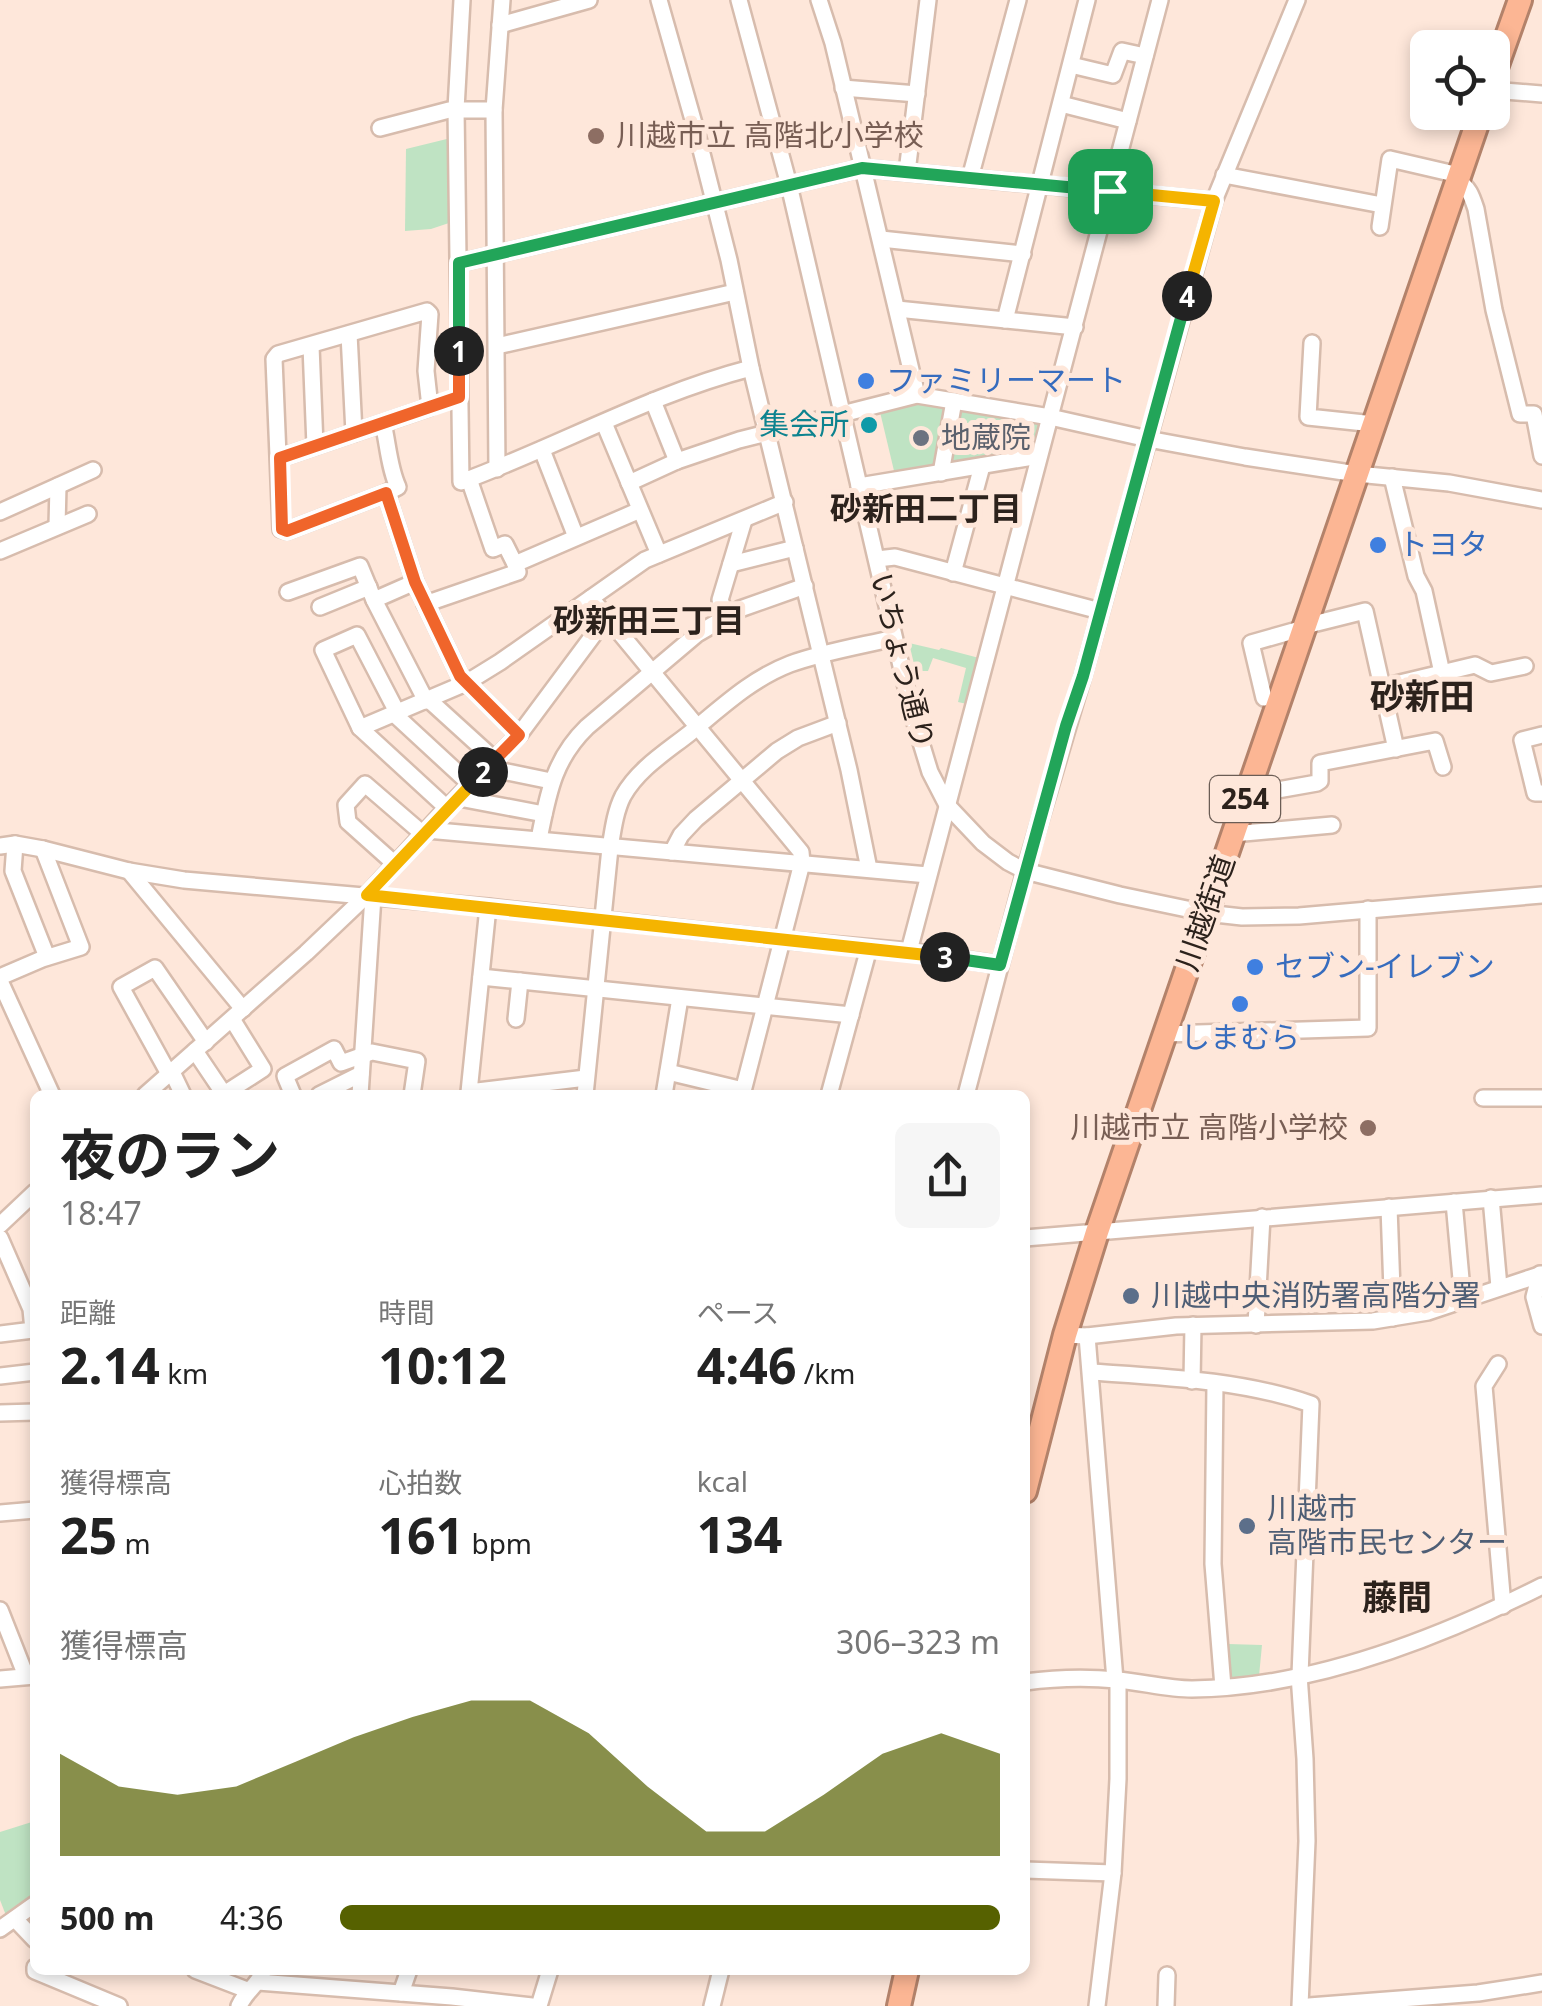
<!DOCTYPE html>
<html lang="ja">
<head>
<meta charset="utf-8">
<style>
	:root { --surface:#fff; --page:#f6f6f6; --text:#222; --muted:#767676; --accent:#566100 }
	body { margin:0; font-family:"Noto Sans","Noto Sans JP",sans-serif; background:var(--page); color:var(--text); height:100vh; display:flex; flex-direction:column; font-size:38px; white-space:nowrap }
	* { box-sizing:border-box; margin:0 }
	p { font-size:32px; color:var(--muted) }
	.icon { flex:none; width:55px; height:55px; fill:none; stroke:currentColor; stroke-width:2; stroke-linecap:round; stroke-linejoin:round }
	.map { position:relative; flex:1; overflow:hidden }
	.sheet { position:absolute; left:30px; top:1090px; width:1000px; height:885px; display:flex; flex-direction:column; background:var(--surface); border-radius:15px; box-shadow:0 5px 15px #0003 }
	.sheet>* { flex:none }
	.tools { position:absolute; left:1410px; top:30px; display:grid; gap:20px }
	.tools a { display:grid; place-items:center; width:100px; height:100px; border-radius:15px; background:var(--surface); box-shadow:0 5px 15px #0003; font-size:50px }
	.pin { position:absolute; display:grid; place-items:center; width:85px; height:85px; color:#fff; margin:-42px; border-radius:20px; box-shadow:0 5px 15px #0006 }
	.km { position:absolute; width:50px; height:50px; margin:-25px; border-radius:50%; background:#222; color:#fff; font-size:28px; line-height:50px; text-align:center }
	.round { display:grid; place-items:center; flex:none; width:105px; height:105px; border-radius:15px; background:var(--page) }
	.head { display:flex; align-items:center; justify-content:space-between; height:170px; padding:0 30px }
	h1 { font-size:55px; font-weight:700; line-height:75px }
	.metrics { display:grid; grid-template-columns:repeat(3,1fr); gap:15px; height:170px; padding:10px 30px }
	.metrics div { display:grid; align-content:center }
	.metrics b { font-size:50px; font-weight:700 }
	.metrics small { font-size:28px; font-weight:400 }
	.metrics p { font-size:28px }
	.chart { height:280px; padding:20px 30px }
	.chart p { display:flex; justify-content:space-between }
	.chart svg { width:100%; height:180px; margin-top:10px; fill:var(--accent); opacity:.7 }
	ul { padding:0 30px; list-style:none; font-size:32px }
	li { display:grid; grid-template-columns:160px 120px 1fr; align-items:center; height:75px }
	li i { height:25px; border-radius:12px; background:var(--accent) }
	.map>svg:first-child { display:block }
	.green { fill:#bfe3c3 }
	.lines { fill:none; stroke-linecap:round; stroke-linejoin:round }
	.minor-casing { stroke:#d7bcad; stroke-width:20 }
	.highway-casing { stroke:#b3826a; stroke-width:28 }
	.minor { stroke:#fff; stroke-width:15 }
	.highway { stroke:#fcb694; stroke-width:22 }
	.split-1-casing { stroke:#fff; stroke-width:20 }
	.split-2-casing { stroke:#fff; stroke-width:20 }
	.split-3-casing { stroke:#fff; stroke-width:20 }
	.split-4-casing { stroke:#fff; stroke-width:20 }
	.split-5-casing { stroke:#fff; stroke-width:20 }
	.split-1 { stroke:#22a559; stroke-width:12 }
	.split-2 { stroke:#f0652b; stroke-width:12 }
	.split-3 { stroke:#f5b400; stroke-width:12 }
	.split-4 { stroke:#22a559; stroke-width:12 }
	.split-5 { stroke:#f5b400; stroke-width:12 }
	.education-dot { fill:#8d6e63; stroke:#fee7da; stroke-width:4 }
	.shop-dot { fill:#3f7fe0; stroke:#fee7da; stroke-width:4 }
	.culture-dot { fill:#0f9aa8; stroke:#fee7da; stroke-width:4 }
	.worship-dot { fill:#6b7280; stroke:#fee7da; stroke-width:4 }
	.service-dot { fill:#5c6f8a; stroke:#fee7da; stroke-width:4 }
	.labels { text-anchor:middle; stroke-width:10; stroke-linejoin:round; paint-order:stroke }
	.shield { fill:#fee7da; stroke:#6b5d55; stroke-width:2.5 }
	.shield-label { font-size:28px; font-weight:bold; fill:#2c221c }
	.education-label { font-size:30px; fill:#785e54; stroke:#fee7da; text-anchor:start }
	.shop-label { font-size:30px; fill:#366cbe; stroke:#fee7da; text-anchor:start }
	.culture-label { font-size:30px; fill:#0d838f; stroke:#fee7da; text-anchor:end }
	.worship-label { font-size:30px; fill:#5b616d; stroke:#fee7da; text-anchor:start }
	.street-label { font-size:30px; fill:#2c221c; stroke:#fee7da }
	.service-label { font-size:30px; fill:#4e5e75; stroke:#fee7da; text-anchor:start }
	.neighbourhood-label { font-size:32px; font-weight:bold; fill:#2c221c; stroke:#fee7da }
	.quarter-label { font-size:35px; font-weight:bold; fill:#2c221c; stroke:#fee7da }
</style>
</head>
<body>
<div class="map">
<svg width="1542" height="2006" viewBox="0 0 1542 2006">
	<rect width="100%" height="100%" fill="#fee7da"/>
	<g class="green">
		<polygon points="455,137 455,221 431,229 405,231 406,149"/>
		<polygon points="918,401 948,406 940,468 895,475 880,412"/>
		<polygon points="957,408 1041,422 1036,453 949,467"/>
		<polygon points="909,643 939,650 941,648 983,659 971,705 958,702 966,668 933,658 928,671 921,671 918,665 914,664"/>
		<polygon points="1228,1644 1262,1645 1259,1676 1228,1682"/>
		<polygon points="35,1821 35,1898 7,1918 0,1900 0,1832"/>
	</g>
	<g class="lines">
		<g class="minor-casing">
			<g id="minor">
				<path d="M462 0 456 109 461 482C559 446 650 394 751 368"/>
				<polyline points="659,0 697,134 729,260 751,368 849,770 869,869"/>
				<polyline points="739,0 789,185 912,713 930,772 947,805 983,843 1008,862 1025,871 1120,895 1206,913 1242,917 1299,916 1542,895"/>
				<polyline points="819,0 833,43 917,395"/>
				<polyline points="500,25 589,0"/>
				<polyline points="1071,65 1113,75 1122,51 1145,56"/>
				<polyline points="843,88 917,94"/>
				<polyline points="1492,90 1542,94"/>
				<polyline points="1061,104 1128,121"/>
				<polyline points="380,128 449,110 494,110"/>
				<polyline points="907,172 928,0"/>
				<polyline points="1224,175 1382,205"/>
				<polyline points="970,178 1018,0"/>
				<path d="M1458 181C1469 187 1472 197 1476 209L1494 310 1520 414H1534L1542 456"/>
				<polyline points="1380,227 1390,159 1459,175"/>
				<polyline points="881,239 1023,254"/>
				<polyline points="459,263 862,168 1214,201"/>
				<polyline points="897,309 1075,327"/>
				<polyline points="1005,320 1087,0"/>
				<polyline points="349,334 354,433"/>
				<polyline points="1312,343 1308,417 1374,424"/>
				<polyline points="311,346 315,446"/>
				<polyline points="497,346 735,292"/>
				<polyline points="653,401 677,461"/>
				<path d="M383 423C388 444 389 468 398 487L386 493"/>
				<polyline points="604,423 659,554"/>
				<polyline points="542,450 576,537"/>
				<polyline points="280,458 430,407 426,371 430,314 427,311 278,354 274,359 281,529 287,531 386,493 415,582 460,676 519,735"/>
				<polyline points="497,469 494,110 502,0"/>
				<polyline points="941,473 954,401"/>
				<polyline points="1392,477 1416,576 1424,591 1442,673"/>
				<polyline points="469,479 493,549 505,544 515,564"/>
				<polyline points="629,483 677,461 739,440 917,395 1050,417 1148,439 1245,457 1357,474 1449,483 1542,500"/>
				<polyline points="859,486 1039,456"/>
				<polyline points="0,512 93,470"/>
				<polyline points="57,526 58,486"/>
				<polyline points="0,551 88,514"/>
				<polyline points="877,559 895,557 1100,611"/>
				<polyline points="731,564 795,548"/>
				<polyline points="953,573 982,466"/>
				<polyline points="415,582 374,600 426,701"/>
				<polyline points="288,592 360,566 374,600"/>
				<polyline points="591,598 801,852 802,863 742,1095"/>
				<polyline points="425,604 518,572 515,564 640,510"/>
				<polyline points="320,607 369,587"/>
				<polyline points="727,616 720,600 744,520"/>
				<polyline points="1305,626 1365,611 1396,749"/>
				<polyline points="1383,687 1475,665 1491,673 1525,666"/>
				<polyline points="1264,698 1251,643 1304,628"/>
				<polyline points="429,700 495,760"/>
				<polyline points="397,712 357,635 323,650 360,728 447,808"/>
				<polyline points="393,713 471,785"/>
				<polyline points="360,728 466,683 500,662 645,560 785,502"/>
				<polyline points="1542,735 1522,740 1535,793 1542,793"/>
				<polyline points="488,768 551,781"/>
				<polyline points="1248,790 1261,793 1317,783 1320,781 1320,763 1435,741 1443,767"/>
				<polyline points="459,798 544,814"/>
				<polyline points="427,830 928,875"/>
				<polyline points="1233,834 1332,825"/>
				<path d="M539 839C548 795 553 760 587 727L697 634 740 609 805 586"/>
				<polyline points="15,844 13,871 47,957"/>
				<polyline points="0,846 15,844 43,849 129,871 184,880 488,907 795,941 909,951 1000,965"/>
				<polyline points="672,852 681,835 696,819 777,751 798,738 838,723"/>
				<polyline points="395,864 348,822 346,805 365,784 423,834"/>
				<polyline points="129,871 243,1009"/>
				<polyline points="488,907 469,1092 586,1078"/>
				<polyline points="909,951 1160,0"/>
				<polyline points="0,977 42,959 81,947 43,849"/>
				<polyline points="481,977 851,1015"/>
				<polyline points="0,981 52,1095"/>
				<polyline points="516,1019 520,981"/>
				<polyline points="1165,1034 1368,1028 1368,909"/>
				<polyline points="195,1051 224,1094 263,1069 232,1019"/>
				<polyline points="172,1072 183,1095"/>
				<polyline points="668,1072 743,1090"/>
				<polyline points="169,1074 121,987 155,968 206,1042"/>
				<polyline points="145,1095 306,953 367,895 447,808 519,735 606,618"/>
				<polyline points="293,1095 285,1076 334,1049 341,1063 372,1052 417,1061 412,1095"/>
				<polyline points="319,1095 361,1074"/>
				<polyline points="360,1095 373,896"/>
				<path d="M585 1095 610 848C613 830 615 812 623 796 638 769 666 752 690 733 722 707 751 679 790 664 823 652 860 646 894 638"/>
				<polyline points="664,1095 680,998"/>
				<polyline points="829,1095 869,948"/>
				<polyline points="966,1095 1025,871 1083,676 1214,201 1297,0"/>
				<polyline points="1483,1098 1542,1098"/>
				<polyline points="1491,1198 1499,1287"/>
				<polyline points="1454,1202 1463,1301"/>
				<polyline points="1389,1207 1393,1318"/>
				<polyline points="0,1225 35,1192"/>
				<polyline points="0,1238 31,1309 33,1330 0,1334"/>
				<polyline points="1025,1238 1542,1195"/>
				<polyline points="1540,1274 1534,1297 1542,1326"/>
				<polyline points="1256,1325 1262,1217"/>
				<polyline points="1065,1335 1087,1336 1176,1326 1373,1321 1428,1312 1542,1274"/>
				<polyline points="1087,1336 1115,1680"/>
				<polyline points="1498,1364 1484,1386 1503,1606"/>
				<path d="M1091 1372C1164 1377 1242 1380 1311 1404L1300 1675"/>
				<polyline points="0,1376 35,1372"/>
				<polyline points="1192,1381 1193,1325"/>
				<polyline points="1215,1383 1213,1564 1223,1687"/>
				<polyline points="0,1413 35,1412"/>
				<polyline points="0,1513 35,1510"/>
				<polyline points="0,1610 26,1676"/>
				<polyline points="1299,1675 1305,1759 1307,1841 1300,2006"/>
				<polyline points="0,1679 35,1676"/>
				<path d="M1025 1682C1055 1678 1086 1677 1117 1680 1142 1682 1167 1689 1192 1689 1312 1688 1437 1639 1542 1586"/>
				<polyline points="1025,1870 1113,1873"/>
				<polyline points="15,1919 35,1940"/>
				<polyline points="0,1929 35,1904"/>
				<polyline points="35,1967 35,1971 119,2006"/>
				<polyline points="195,1970 247,1990"/>
				<polyline points="258,1982 452,1997 532,2006"/>
				<polyline points="401,1993 409,1970"/>
				<path d="M239 2006C247 1989 257 1987 264 1970"/>
				<polyline points="539,2006 550,1970"/>
				<polyline points="712,2006 721,1970"/>
				<polyline points="1097,2006 1113,1873 1118,1779 1118,1680"/>
				<polyline points="1166,2006 1167,1975"/>
				<polyline points="1309,2006 1478,1993 1542,1983"/>
			</g>
		</g>
		<g class="highway-casing">
			<g id="highway">
				<polyline points="1492,79 1520,0"/>
				<polyline points="1025,1491 1065,1335 1097,1232 1481,112"/>
				<polyline points="899,2006 907,1970"/>
			</g>
		</g>
		<use href="#minor" class="minor"/>
		<use href="#highway" class="highway"/>
	</g>
	<g class="lines">
		<g class="split-1-casing">
			<polyline id="split-1" points="459,351 459,263 862,168 1110,191"/>
		</g>
		<g class="split-2-casing">
			<polyline id="split-2" points="459,351 459,397 280,458 282,529 287,531 386,493 415,582 460,676 519,735 483,772"/>
		</g>
		<g class="split-3-casing">
			<polyline id="split-3" points="483,772 367,895 945,957"/>
		</g>
		<g class="split-4-casing">
			<polyline id="split-4" points="945,957 1000,965 1066,726 1083,676 1187,296"/>
		</g>
		<g class="split-5-casing">
			<polyline id="split-5" points="1110,191 1214,201 1187,296"/>
		</g>
		<use href="#split-1" class="split-1"/>
		<use href="#split-2" class="split-2"/>
		<use href="#split-3" class="split-3"/>
		<use href="#split-4" class="split-4"/>
		<use href="#split-5" class="split-5"/>
	</g>
	<g class="education-dot">
		<circle cx="596" cy="136" r="10"/>
		<circle cx="1368" cy="1128" r="10"/>
	</g>
	<g class="shop-dot">
		<circle cx="866" cy="381" r="10"/>
		<circle cx="1378" cy="545" r="10"/>
		<circle cx="1255" cy="967" r="10"/>
		<circle cx="1240" cy="1004" r="10"/>
	</g>
	<circle class="culture-dot" cx="869" cy="425" r="10"/>
	<circle class="worship-dot" cx="921" cy="438" r="10"/>
	<g class="service-dot">
		<circle cx="1131" cy="1296" r="10"/>
		<circle cx="1247" cy="1526" r="10"/>
	</g>
	<g class="labels">
		<rect class="shield" x="1210" y="776" width="70" height="46" rx="8"/>
		<g class="shield-label">
			<text x="1245" y="809">254</text>
		</g>
		<g class="education-label">
			<text x="616" y="146">川越市立 高階北小学校</text>
			<text x="1348" y="1138" text-anchor="end">川越市立 高階小学校</text>
		</g>
		<g class="shop-label">
			<text x="886" y="391">ファミリーマート</text>
			<text x="1398" y="555">トヨタ</text>
			<text x="1275" y="977">セブン-イレブン</text>
			<text x="1240" y="1048" text-anchor="middle">しまむら</text>
		</g>
		<g class="culture-label">
			<text x="849" y="435">集会所</text>
		</g>
		<g class="worship-label">
			<text x="941" y="448">地蔵院</text>
		</g>
		<g class="street-label">
			<text transform="translate(902 661) rotate(76)" y="10">いちょう通り</text>
			<text transform="translate(1206 913) rotate(-71)" y="10">川越街道</text>
		</g>
		<g class="service-label">
			<text x="1151" y="1306">川越中央消防署高階分署</text>
			<text x="1267" y="1519">川越市<tspan x="1267" dy="34">高階市民センター</tspan></text>
		</g>
		<g class="neighbourhood-label">
			<text x="926" y="520">砂新田二丁目</text>
			<text x="649" y="632">砂新田三丁目</text>
		</g>
		<g class="quarter-label">
			<text x="1422" y="709">砂新田</text>
			<text x="1397" y="1610">藤間</text>
		</g>
	</g>
</svg>
<div class="tools">
<a><svg class="icon" aria-label="locate" viewBox="0 0 24 24"><circle cx="12" cy="12" r="6"/><path d="M12 2v4M12 18v4M2 12h4M18 12h4"/></svg></a>
</div>
<div class="pin" style="left:1110px;top:191px;background:#1e9e55"><svg class="icon" aria-label="arrive" viewBox="0 0 24 24"><path d="M6 21V4h12l-3 4 3 4H6"/></svg></div>
<b class="km" style="left:459px;top:351px">1</b>
<b class="km" style="left:483px;top:772px">2</b>
<b class="km" style="left:945px;top:957px">3</b>
<b class="km" style="left:1187px;top:296px">4</b>
<section class="sheet">
<div class="head"><div><h1>夜のラン</h1><p>18:47</p></div><a class="round"><svg class="icon" aria-label="share" viewBox="0 0 24 24"><path d="M12 15V3M7 8l5-5 5 5M5 13v7h14v-7"/></svg></a></div>
<div class="metrics">
<div><p>距離</p><b>2.14<small> km</small></b></div>
<div><p>時間</p><b>10:12</b></div>
<div><p>ペース</p><b>4:46<small> /km</small></b></div>
</div>
<div class="metrics">
<div><p>獲得標高</p><b>25<small> m</small></b></div>
<div><p>心拍数</p><b>161<small> bpm</small></b></div>
<div><p>kcal</p><b>134</b></div>
</div>
<div class="chart"><p><span>獲得標高</span>306–323 m</p>
<svg viewBox="0 0 160 44" preserveAspectRatio="none"><path d="M0 44V19L10 27L20 29L30 27L40 21L50 15L60 10L70 6L80 6L90 14L100 27L110 38L120 38L130 29L140 19L150 14L160 19V44z"/></svg>
</div>
<ul>
<li><b>500 m</b>4:36<i style="width:100%"></i></li>
</ul>
</section>
</div>
</body>
</html>
